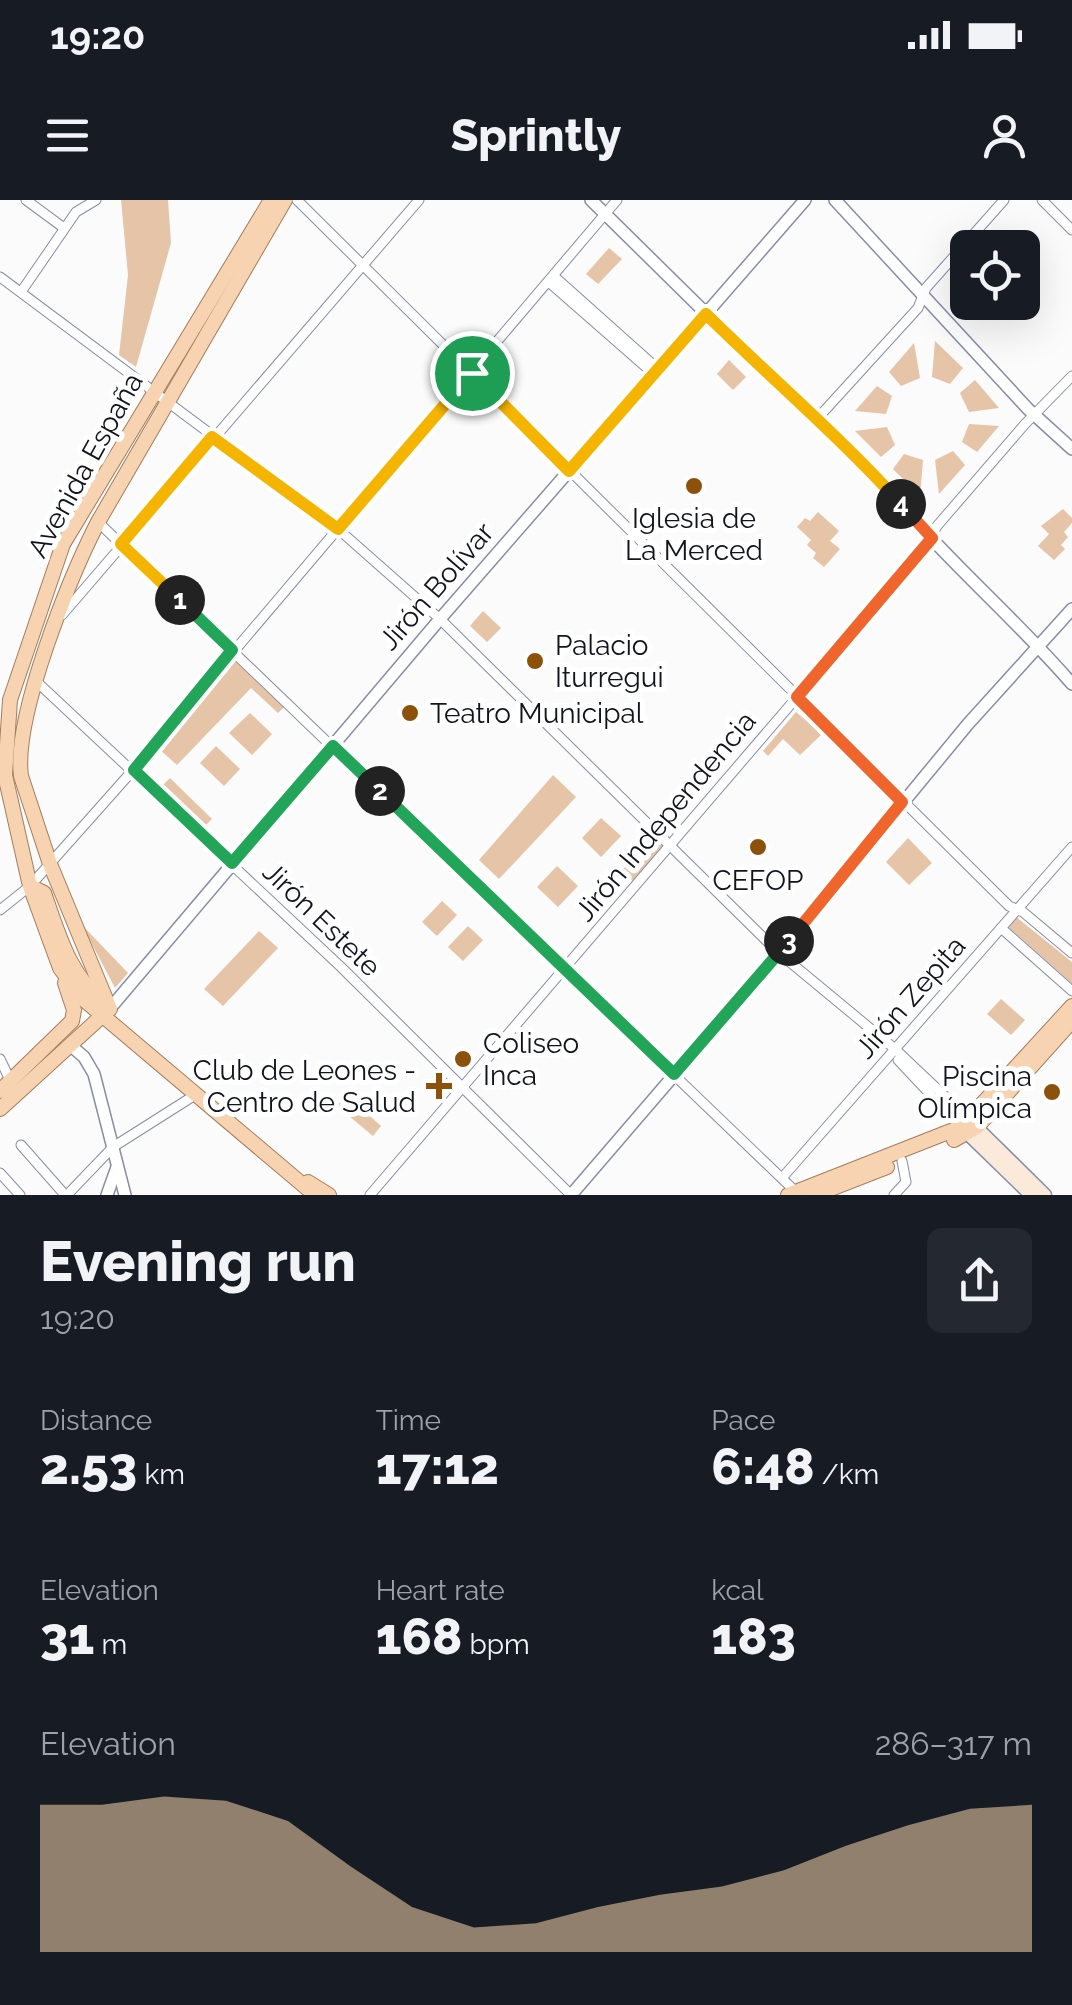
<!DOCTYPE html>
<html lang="en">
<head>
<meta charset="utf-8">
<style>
	:root { --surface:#171b24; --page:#242831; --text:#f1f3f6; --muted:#9ea1a6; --accent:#c4ab8d }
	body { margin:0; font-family:Raleway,sans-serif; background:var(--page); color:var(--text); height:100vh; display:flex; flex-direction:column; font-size:38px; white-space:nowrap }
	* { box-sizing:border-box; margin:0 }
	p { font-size:32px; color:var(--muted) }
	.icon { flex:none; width:55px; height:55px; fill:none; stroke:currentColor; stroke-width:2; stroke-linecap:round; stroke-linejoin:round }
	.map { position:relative; height:995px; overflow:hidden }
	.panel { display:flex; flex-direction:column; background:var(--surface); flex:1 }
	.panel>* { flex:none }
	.controls { position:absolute; left:950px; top:30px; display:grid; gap:20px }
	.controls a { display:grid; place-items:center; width:90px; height:90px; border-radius:15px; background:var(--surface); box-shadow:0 10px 40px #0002; font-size:50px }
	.pin { position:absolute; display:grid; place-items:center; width:85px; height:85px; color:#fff; margin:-42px; border:5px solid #fff; border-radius:50%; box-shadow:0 2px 10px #0007 }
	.km { position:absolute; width:50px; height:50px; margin:-25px; border-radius:50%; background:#222; color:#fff; font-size:28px; line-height:50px; text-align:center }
	.round { display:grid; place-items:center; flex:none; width:105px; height:105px; border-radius:15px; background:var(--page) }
	.overview { display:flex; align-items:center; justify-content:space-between; height:170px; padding:0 40px }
	h1 { font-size:55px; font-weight:800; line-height:75px }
	.metrics { display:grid; grid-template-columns:repeat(3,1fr); gap:15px; height:170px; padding:10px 40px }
	.metrics div { display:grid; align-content:center }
	.metrics b { font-size:50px; font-weight:800 }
	.metrics small { font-size:28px; font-weight:400 }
	.metrics p { font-size:28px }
	.chart { height:280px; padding:20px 40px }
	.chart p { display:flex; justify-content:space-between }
	.chart svg { width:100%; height:180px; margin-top:10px; fill:var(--accent); opacity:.7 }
	.status { display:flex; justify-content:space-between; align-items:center; height:70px; padding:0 50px; background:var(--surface); direction:ltr }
	.status svg { height:28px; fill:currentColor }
	header { display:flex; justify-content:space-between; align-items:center; height:130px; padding:0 40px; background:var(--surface); font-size:45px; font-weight:800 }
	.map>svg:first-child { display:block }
	.green { fill:#e6c4a8 }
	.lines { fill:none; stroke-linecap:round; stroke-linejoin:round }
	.minor-casing { stroke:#878da9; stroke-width:11 }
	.tertiary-casing { stroke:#878da9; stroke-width:14 }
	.secondary-casing { stroke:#878da9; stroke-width:15 }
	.primary-casing { stroke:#a37d5d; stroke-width:16 }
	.minor { stroke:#fff; stroke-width:9 }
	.tertiary { stroke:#fff; stroke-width:11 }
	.secondary { stroke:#fbe9d9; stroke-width:12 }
	.primary { stroke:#f7d3b2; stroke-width:14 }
	.split-1-casing { stroke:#fff; stroke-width:20 }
	.split-2-casing { stroke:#fff; stroke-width:20 }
	.split-3-casing { stroke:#fff; stroke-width:20 }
	.split-4-casing { stroke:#fff; stroke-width:20 }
	.split-5-casing { stroke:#fff; stroke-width:20 }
	.split-1 { stroke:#f5b400; stroke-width:12 }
	.split-2 { stroke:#22a559; stroke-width:12 }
	.split-3 { stroke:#22a559; stroke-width:12 }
	.split-4 { stroke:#f0652b; stroke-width:12 }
	.split-5 { stroke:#f5b400; stroke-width:12 }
	.poi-dot { fill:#8c520c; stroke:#fff; stroke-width:4 }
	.labels { text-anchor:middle; stroke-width:10; stroke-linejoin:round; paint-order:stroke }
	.street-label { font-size:28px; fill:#11131e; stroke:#fff }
	.poi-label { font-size:28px; fill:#11131e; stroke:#fff; text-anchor:start }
</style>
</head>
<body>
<div class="status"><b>19:20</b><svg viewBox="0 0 49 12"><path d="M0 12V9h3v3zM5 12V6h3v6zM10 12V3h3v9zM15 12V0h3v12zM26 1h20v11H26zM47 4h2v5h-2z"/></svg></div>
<header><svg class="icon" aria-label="menu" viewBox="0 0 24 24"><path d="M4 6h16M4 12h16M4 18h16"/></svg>Sprintly<svg class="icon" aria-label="person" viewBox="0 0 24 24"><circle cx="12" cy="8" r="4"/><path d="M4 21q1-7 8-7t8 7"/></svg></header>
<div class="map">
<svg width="1072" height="995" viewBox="0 0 1072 995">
	<rect width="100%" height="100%" fill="#fbfbfb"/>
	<g class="green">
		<polygon points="121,0 168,0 171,43 136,167 119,155 128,75"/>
		<polygon points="609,48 622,59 598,84 586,74"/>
		<polygon points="935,141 963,168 950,184 932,177"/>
		<polygon points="914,143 920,178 901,186 889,172"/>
		<polygon points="729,160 746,177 733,190 717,174"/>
		<polygon points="975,180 999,208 969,212 960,193"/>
		<polygon points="877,186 892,196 886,214 855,211"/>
		<polygon points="969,224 999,226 977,252 962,242"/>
		<polygon points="887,227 895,245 881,257 855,231"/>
		<polygon points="953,251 965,265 939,294 935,260"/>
		<polygon points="904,254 923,260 920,296 893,269"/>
		<polygon points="1063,309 1072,318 1072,323 1064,332 1068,337 1061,345 1065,349 1054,360 1038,346 1049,334 1041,326"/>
		<polygon points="818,312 839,331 830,341 840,349 824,367 813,358 816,353 807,345 811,340 797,327 805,318 810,321"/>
		<polygon points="483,411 501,428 487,442 470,426"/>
		<polygon points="234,459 284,507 278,513 251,488 177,565 159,549"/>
		<polygon points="796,512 822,534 800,555 783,539 768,556 763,551"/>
		<polygon points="250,513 272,534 252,555 229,533"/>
		<polygon points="216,546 240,569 224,586 200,563"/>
		<polygon points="553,575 576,597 499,679 479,660"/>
		<polygon points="170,578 212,619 206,625 162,586"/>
		<polygon points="601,618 621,636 601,657 582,638"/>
		<polygon points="642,623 662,643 663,647 634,682 621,671 650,641 636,628"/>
		<polygon points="908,638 932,663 909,685 886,662"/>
		<polygon points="557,666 578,686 558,707 537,687"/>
		<polygon points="442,701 457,715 437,736 422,722"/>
		<polygon points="1015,716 1072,762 1072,784 1009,728"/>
		<polygon points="82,725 128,773 115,788"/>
		<polygon points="468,726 483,740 463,761 448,747"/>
		<polygon points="259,731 278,748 223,806 204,789"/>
		<polygon points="1001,799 1025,820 1011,835 987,814"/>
		<polygon points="346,895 381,926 373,936 337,906"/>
	</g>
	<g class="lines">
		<g class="minor-casing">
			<g id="minor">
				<polyline points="26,0 64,28"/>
				<polyline points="297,0 1009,706 1023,712 1072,753"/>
				<polyline points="1042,0 1072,30"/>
				<polyline points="0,77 338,329 440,419 779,753 895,849 970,920"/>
				<polyline points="555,77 658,169"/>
				<polyline points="550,83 654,174"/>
				<polyline points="21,92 76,12 96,0"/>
				<polyline points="816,220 918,108 926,88 1004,0"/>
				<polyline points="98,322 796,992"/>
				<polyline points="62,415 419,0"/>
				<polyline points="36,481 341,767 571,995"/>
				<polyline points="0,710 30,686 134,569 617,0"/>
				<polyline points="1001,728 1072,791"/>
				<polyline points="0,859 12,884"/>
				<polyline points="898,860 961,927"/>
				<polyline points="21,945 65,995"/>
				<polyline points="0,973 20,995"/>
				<polyline points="782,978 1072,647"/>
				<polyline points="67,995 113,947 195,895"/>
				<polyline points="370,995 924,349 937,326 1025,224 1072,176"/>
				<polyline points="894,995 906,982 902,961"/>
			</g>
		</g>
		<g class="tertiary-casing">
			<g id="tertiary">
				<path d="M591 0 801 207C849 247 890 293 932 339 978 388 1028 433 1072 484"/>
				<polyline points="835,0 1028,209 1072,249"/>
				<polyline points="107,812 440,419 805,0"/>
				<polyline points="70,845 84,857 94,874 125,995"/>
				<polyline points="107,995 117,967"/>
				<polyline points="571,995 779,753 968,524 1072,409"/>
			</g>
		</g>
		<g class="secondary-casing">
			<g id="secondary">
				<polyline points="971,922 1045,995"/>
				<polyline points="961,927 1031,995"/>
			</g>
		</g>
		<g class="primary-casing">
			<g id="primary">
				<polyline points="271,0 63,344 10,500 5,575 30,686 60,768 83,799 315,995"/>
				<path d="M30 686 44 693C60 739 69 774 107 807"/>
				<path d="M110 809 50 664 21 576C13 517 70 377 98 322L285 0"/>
				<polyline points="0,891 72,821 74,810 65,783"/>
				<polyline points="0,909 103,815"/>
				<polyline points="954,940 977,927 1072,821"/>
				<polyline points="308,982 329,995"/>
				<polyline points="788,995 961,927 1072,806"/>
				<polyline points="815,995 887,967"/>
			</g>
		</g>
		<use href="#minor" class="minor"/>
		<use href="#tertiary" class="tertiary"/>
		<use href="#secondary" class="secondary"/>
		<use href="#primary" class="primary"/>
	</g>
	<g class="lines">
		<g class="split-1-casing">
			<polyline id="split-1" points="180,400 121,344 212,237 338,329 472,173"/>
		</g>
		<g class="split-2-casing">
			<polyline id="split-2" points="180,400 232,450 134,570 232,663 333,546 380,591"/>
		</g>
		<g class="split-3-casing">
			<polyline id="split-3" points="380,591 674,874 789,741"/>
		</g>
		<g class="split-4-casing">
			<polyline id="split-4" points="789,741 902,602 797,497 932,338 901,304"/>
		</g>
		<g class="split-5-casing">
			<path id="split-5" d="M472 173 569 271 706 114C771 178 840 237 901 304"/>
		</g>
		<use href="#split-1" class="split-1"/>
		<use href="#split-2" class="split-2"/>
		<use href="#split-3" class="split-3"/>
		<use href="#split-4" class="split-4"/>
		<use href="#split-5" class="split-5"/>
	</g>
	<g class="poi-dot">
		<circle cx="694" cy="286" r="10"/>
		<circle cx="535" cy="461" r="10"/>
		<circle cx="410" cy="513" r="10"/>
		<circle cx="758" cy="647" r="10"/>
		<circle cx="463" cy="859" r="10"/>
		<path d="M434 871h10v10h10v10h-10v10h-10v-10h-10v-10h10z"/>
		<circle cx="1052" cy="892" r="10"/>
	</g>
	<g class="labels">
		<g class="street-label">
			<text transform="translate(85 265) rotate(-61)" y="10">Avenida España</text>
			<text transform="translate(436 386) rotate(-49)" y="10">Jirón Bolívar</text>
			<text transform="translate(665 616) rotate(-50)" y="10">Jirón Independencia</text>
			<text transform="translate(322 719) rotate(44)" y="10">Jirón Estete</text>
			<text transform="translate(910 797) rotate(-49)" y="10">Jirón Zepita</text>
		</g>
		<g class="poi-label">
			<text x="694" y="328" text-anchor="middle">Iglesia de<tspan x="694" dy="32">La Merced</tspan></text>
			<text x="555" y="455">Palacio<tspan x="555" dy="32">Iturregui</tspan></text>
			<text x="430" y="523">Teatro Municipal</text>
			<text x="758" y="690" text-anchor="middle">CEFOP</text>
			<text x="483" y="853">Coliseo<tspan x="483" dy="32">Inca</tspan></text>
			<text x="416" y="880" text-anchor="end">Club de Leones -<tspan x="416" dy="32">Centro de Salud</tspan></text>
			<text x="1032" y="886" text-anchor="end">Piscina<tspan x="1032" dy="32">Olímpica</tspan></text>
		</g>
	</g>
</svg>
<div class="controls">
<a><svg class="icon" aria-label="locate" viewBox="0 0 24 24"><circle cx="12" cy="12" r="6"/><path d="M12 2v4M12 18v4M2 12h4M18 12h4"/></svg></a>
</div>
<div class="pin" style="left:472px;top:173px;background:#1e9e55"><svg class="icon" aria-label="arrive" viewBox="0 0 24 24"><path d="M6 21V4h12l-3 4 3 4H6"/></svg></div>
<b class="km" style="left:180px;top:400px">1</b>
<b class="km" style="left:380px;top:591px">2</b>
<b class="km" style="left:789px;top:741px">3</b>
<b class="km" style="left:901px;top:304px">4</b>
</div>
<section class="panel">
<div class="overview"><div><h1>Evening run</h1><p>19:20</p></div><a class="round"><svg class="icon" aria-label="share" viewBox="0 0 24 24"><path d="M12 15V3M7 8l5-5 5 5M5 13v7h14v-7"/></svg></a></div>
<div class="metrics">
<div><p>Distance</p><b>2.53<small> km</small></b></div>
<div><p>Time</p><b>17:12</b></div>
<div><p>Pace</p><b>6:48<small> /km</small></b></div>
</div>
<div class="metrics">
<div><p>Elevation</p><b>31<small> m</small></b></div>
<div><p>Heart rate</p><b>168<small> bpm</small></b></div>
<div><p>kcal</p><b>183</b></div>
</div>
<div class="chart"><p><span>Elevation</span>286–317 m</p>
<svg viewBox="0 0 160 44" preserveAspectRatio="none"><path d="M0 44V8L10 8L20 6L30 7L40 12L50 23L60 33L70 38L80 37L90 33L100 30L110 28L120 24L130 18L140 13L150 9L160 8V44z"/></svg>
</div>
</section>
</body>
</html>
